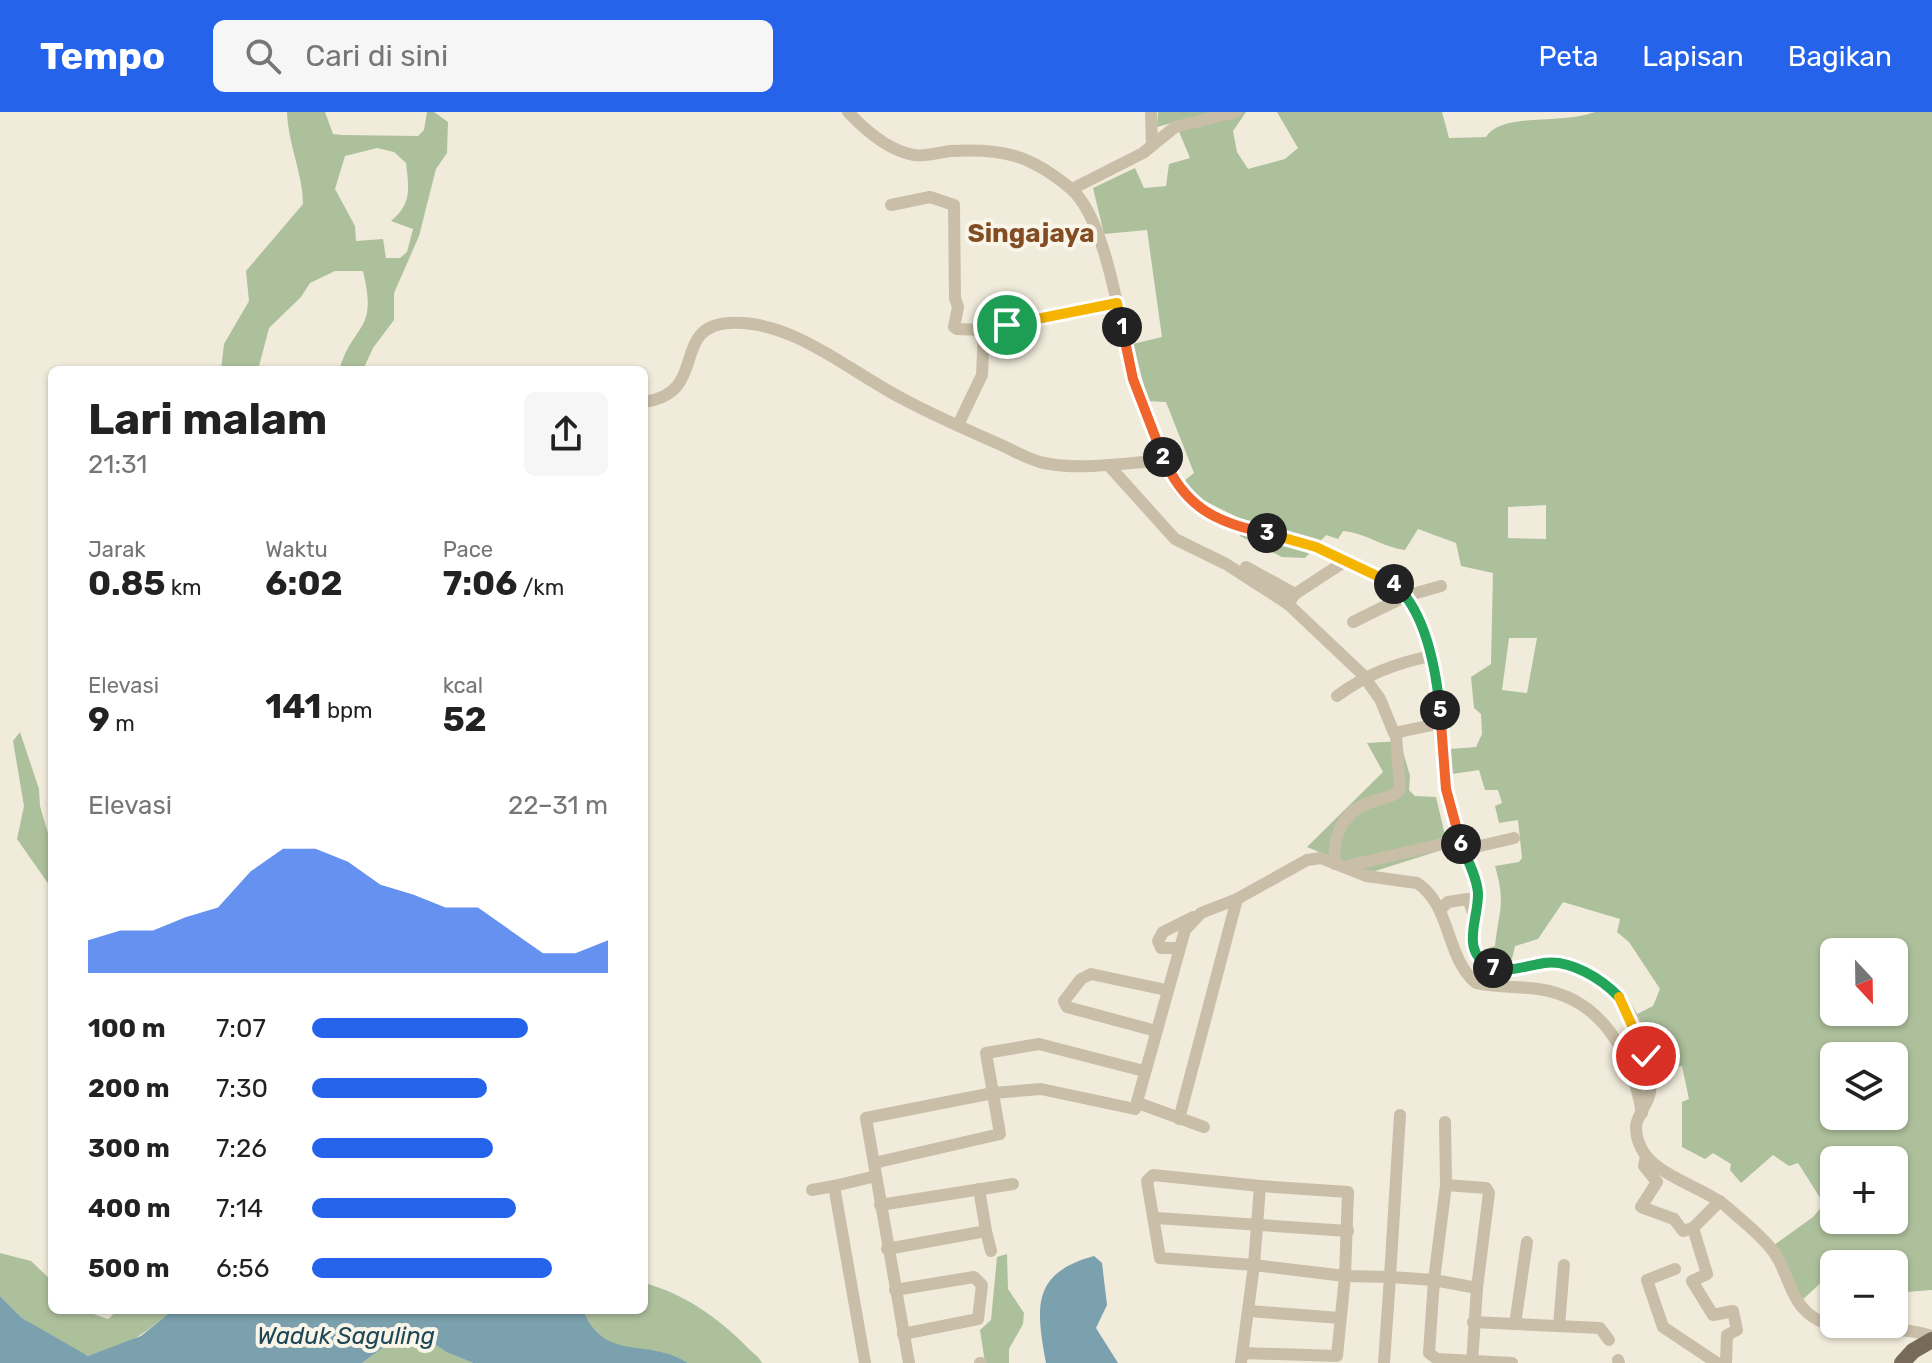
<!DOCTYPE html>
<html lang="id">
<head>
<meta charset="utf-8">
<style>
	:root { --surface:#fff; --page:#f6f6f6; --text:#222; --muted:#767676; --accent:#2563eb }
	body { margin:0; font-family:Rubik,sans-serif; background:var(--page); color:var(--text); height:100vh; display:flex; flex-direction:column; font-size:30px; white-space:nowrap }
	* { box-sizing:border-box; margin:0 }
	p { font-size:26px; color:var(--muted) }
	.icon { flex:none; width:44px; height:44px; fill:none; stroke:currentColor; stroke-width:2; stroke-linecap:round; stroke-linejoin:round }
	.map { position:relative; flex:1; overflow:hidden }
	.sheet { position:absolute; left:48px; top:254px; width:600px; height:948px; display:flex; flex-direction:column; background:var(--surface); border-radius:12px; box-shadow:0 2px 6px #0004 }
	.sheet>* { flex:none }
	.needle { width:52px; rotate:158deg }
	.tools { position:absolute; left:1820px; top:826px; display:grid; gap:16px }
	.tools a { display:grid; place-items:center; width:88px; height:88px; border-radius:12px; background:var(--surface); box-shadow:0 2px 6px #0004; font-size:40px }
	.pin { position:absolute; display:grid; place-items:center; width:68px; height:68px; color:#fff; margin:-34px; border:4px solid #fff; border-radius:50%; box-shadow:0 2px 8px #0007 }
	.km { position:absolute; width:40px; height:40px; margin:-20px; border-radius:50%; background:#222; color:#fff; font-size:22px; line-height:40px; text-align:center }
	.round { display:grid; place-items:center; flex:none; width:84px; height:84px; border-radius:12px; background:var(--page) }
	.overview { display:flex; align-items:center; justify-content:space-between; height:136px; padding:0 40px }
	h1 { font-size:44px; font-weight:700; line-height:60px }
	.figures { display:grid; grid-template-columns:repeat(3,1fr); gap:12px; height:136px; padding:8px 40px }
	.figures div { display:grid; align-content:center }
	.figures b { font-size:34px; font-weight:700 }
	.figures small { font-size:22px; font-weight:400 }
	.figures p { font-size:22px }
	.chart { height:224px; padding:16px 40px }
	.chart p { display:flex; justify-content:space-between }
	.chart svg { width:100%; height:144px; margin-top:8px; fill:var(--accent); opacity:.7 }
	ul { padding:0 40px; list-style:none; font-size:26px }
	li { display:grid; grid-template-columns:128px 96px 1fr; align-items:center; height:60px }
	li i { height:20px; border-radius:10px; background:var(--accent) }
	header { display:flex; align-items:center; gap:48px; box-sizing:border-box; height:112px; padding:0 40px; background:var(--accent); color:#fff }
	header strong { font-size:38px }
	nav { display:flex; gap:44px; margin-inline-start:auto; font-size:28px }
	.search { width:560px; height:72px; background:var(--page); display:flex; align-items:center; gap:20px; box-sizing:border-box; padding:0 28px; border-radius:12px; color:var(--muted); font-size:30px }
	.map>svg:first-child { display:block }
	.green { fill:#adc09c; fill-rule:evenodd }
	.water { fill:#7ba1ae }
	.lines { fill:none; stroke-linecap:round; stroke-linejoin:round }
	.minor { stroke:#c9bea8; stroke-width:12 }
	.major { stroke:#786a59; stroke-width:16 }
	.split-1-casing { stroke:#fff; stroke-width:16 }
	.split-2-casing { stroke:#fff; stroke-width:16 }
	.split-3-casing { stroke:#fff; stroke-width:16 }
	.split-4-casing { stroke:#fff; stroke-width:16 }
	.split-5-casing { stroke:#fff; stroke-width:16 }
	.split-6-casing { stroke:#fff; stroke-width:16 }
	.split-7-casing { stroke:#fff; stroke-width:16 }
	.split-8-casing { stroke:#fff; stroke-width:16 }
	.split-9-casing { stroke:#fff; stroke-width:16 }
	.split-1 { stroke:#f5b400; stroke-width:10 }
	.split-2 { stroke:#f0652b; stroke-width:10 }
	.split-3 { stroke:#f0652b; stroke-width:10 }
	.split-4 { stroke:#f5b400; stroke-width:10 }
	.split-5 { stroke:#22a559; stroke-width:10 }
	.split-6 { stroke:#f0652b; stroke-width:10 }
	.split-7 { stroke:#22a559; stroke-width:10 }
	.split-8 { stroke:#22a559; stroke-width:10 }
	.split-9 { stroke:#f5b400; stroke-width:10 }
	.labels { text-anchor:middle; stroke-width:8; stroke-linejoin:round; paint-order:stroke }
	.water-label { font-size:24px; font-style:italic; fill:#1e4757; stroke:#f9f5e8 }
	.quarter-label { font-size:26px; font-weight:bold; fill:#834d23; stroke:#f9f5e8 }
</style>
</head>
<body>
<header>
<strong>Tempo</strong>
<div class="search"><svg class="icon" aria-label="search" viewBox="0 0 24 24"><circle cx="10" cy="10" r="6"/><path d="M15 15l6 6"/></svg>Cari di sini</div>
<nav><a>Peta</a><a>Lapisan</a><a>Bagikan</a></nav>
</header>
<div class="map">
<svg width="1932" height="1251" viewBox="0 0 1932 1251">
	<rect width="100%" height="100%" fill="#f1ebdb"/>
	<g class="green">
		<path d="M287 0H325L333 22 342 23 418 24 424 18 427 0H434L448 10 447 41 436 57 419 124 394 181V208L373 236 363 258H339C354 209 378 221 363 159H335L310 171 301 185 269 216 258 258H221L224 232 249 189 246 159 303 92C303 62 288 32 287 0ZM377 36 394 40 406 51C409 76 412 92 391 109L413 117 407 140 400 146H386L383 127 356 129 355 114 335 77 345 44Z"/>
		<path d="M1158 0H1246L1233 19 1237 40 1248 57 1285 47 1298 36 1277 0H1442L1449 26 1486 25C1502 0 1559 13 1595 0H1932V1178L1894 1181V1152H1834V1172L1826 1166 1800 1190 1774 1133 1813 1105 1824 1092 1798 1051 1789 1054 1773 1043 1741 1071 1730 1058 1731 1052 1713 1041 1705 1047 1682 1035V990L1689 987 1682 954 1653 955 1635 903 1653 894 1660 877 1629 830 1617 820 1620 807 1563 790 1538 827 1515 834 1512 847 1497 852 1485 847 1480 839 1495 834C1499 797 1506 792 1495 754L1519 750 1522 746 1518 708 1499 711 1495 694 1502 691 1498 678H1485L1479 658 1452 662 1450 637 1476 635 1482 622 1481 602 1474 596 1471 565 1491 552 1493 461 1461 454 1456 431 1418 417 1405 438C1382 435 1366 421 1343 419L1338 427 1326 423 1305 446 1282 445 1240 424 1239 406 1189 381 1184 369 1194 361 1166 290 1148 289 1133 232 1162 225 1147 118 1104 122 1093 76 1135 56 1144 76 1166 74 1169 52 1190 46 1175 10 1157 15ZM1546 393V427L1508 426V395ZM1509 526H1537L1527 581 1502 578ZM1834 840H1894V900H1834ZM1834 944H1894V1004H1834ZM1834 1048H1894V1108H1834Z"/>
		<polygon points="20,620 39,677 40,694 52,735 52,777 17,727 24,694 13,629"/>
		<polygon points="1400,629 1410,664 1409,678 1415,684 1436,685 1448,736 1369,761 1307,735 1383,660 1367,631"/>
		<path d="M0 1141 31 1149 52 1169V1198H82L108 1207 118 1198H173C151 1216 111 1249 81 1243L22 1206 0 1184Z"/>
		<polygon points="1007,1142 1008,1177 1024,1201 1023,1212 1009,1237 1009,1251 985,1251 980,1218 991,1208 997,1145"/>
		<path d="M644 1171C683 1181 717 1205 745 1233 751 1240 758 1243 762 1251H688L658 1241 613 1237 588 1216 583 1198H644Z"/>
		<polygon points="423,1224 446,1240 473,1251 362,1251 391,1230"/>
	</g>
	<g class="water">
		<path d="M1094 1144 1102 1151 1107 1193 1096 1216 1118 1251H1046C1036 1196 1031 1161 1094 1144Z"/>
		<path d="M0 1184 22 1206 88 1244 141 1224 173 1198H583C604 1251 647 1225 688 1251H473L446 1240 423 1224 391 1230 362 1251H0Z"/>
	</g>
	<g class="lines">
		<g class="minor">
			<path d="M848 0C865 18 889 39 914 43 926 45 939 40 951 39 1003 36 1030 43 1070 76 1107 106 1121 218 1133 266 1139 290 1150 312 1159 335 1165 349 1170 367 1180 379 1206 410 1249 415 1285 425 1313 432 1340 445 1365 457 1382 465 1399 472 1409 489 1445 549 1435 616 1447 680 1452 714 1469 742 1477 774 1484 803 1451 845 1499 857 1520 859 1541 847 1561 851 1615 861 1657 926 1650 980 1648 993 1638 1001 1636 1014 1636 1063 1697 1069 1727 1095 1740 1107 1756 1119 1768 1133 1790 1156 1787 1192 1818 1208 1849 1224 1893 1211 1932 1224"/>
			<polyline points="1151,0 1152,33"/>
			<polyline points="1072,77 1143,41 1175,15 1236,0"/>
			<polyline points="891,93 930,85 954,93 955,186 958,195 954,215 957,217 984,218 1117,191"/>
			<path d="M644 290C710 281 669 215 729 211 793 207 851 261 905 288 935 304 967 318 999 332 1013 338 1029 348 1044 351 1085 359 1124 350 1165 349"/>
			<polyline points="958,313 982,263 984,218"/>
			<polyline points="1111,356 1175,427 1226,452 1288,492 1362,562 1380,587 1394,621 1442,611"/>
			<polyline points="1246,455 1295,482 1288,492"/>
			<polyline points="1295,482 1347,448"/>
			<polyline points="1353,510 1406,484 1441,474"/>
			<path d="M1337 584C1367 562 1394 552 1430 544"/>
			<polyline points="1463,738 1514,726"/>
			<path d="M1335 752C1332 725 1343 699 1371 690 1382 686 1393 686 1400 677L1396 622"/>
			<polyline points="1343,755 1459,728"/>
			<polyline points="1440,798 1448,790 1468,787 1473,800"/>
			<polyline points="1178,836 1161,836 1158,829 1163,820 1193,805"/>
			<polyline points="1156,919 1067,895 1064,889 1081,867 1091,862 1166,878"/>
			<polyline points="1138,991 1204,1015"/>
			<polyline points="1400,1003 1390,1165 1434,1168 1446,1073 1486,1076 1489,1081 1477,1176 1434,1168 1429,1241 1437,1247 1512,1251"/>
			<polyline points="1179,1007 1237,787"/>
			<polyline points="1445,1010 1446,1073"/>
			<polyline points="1646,1044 1644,1054 1657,1070 1641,1095 1674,1107 1683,1119 1693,1116 1707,1162 1692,1169 1713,1203 1733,1199 1737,1218 1727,1223 1726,1251"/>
			<polyline points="874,1051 1000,1022 986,941 1039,932 1144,959"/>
			<polygon points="1153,1063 1260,1074 1254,1153 1160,1146 1147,1069"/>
			<polyline points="1260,1074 1348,1080 1345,1164 1390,1165 1384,1251"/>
			<polyline points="812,1078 834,1074"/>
			<polyline points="880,1093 1013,1072"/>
			<polyline points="1156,1106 1348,1119"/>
			<polyline points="1693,1116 1720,1089"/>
			<polyline points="986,1119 991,1139"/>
			<polyline points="887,1137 986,1119 979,1077"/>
			<polyline points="1675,1157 1647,1168 1663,1215 1717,1251"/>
			<polyline points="895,1178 974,1165 982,1173 978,1207 903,1222"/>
			<polyline points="1249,1199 1340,1206"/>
			<polyline points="1473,1210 1600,1216 1609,1228"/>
			<polyline points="1515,1212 1527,1130"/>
			<polyline points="1559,1214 1564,1153"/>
			<polyline points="1618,1248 1619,1251"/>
			<polyline points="865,1251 834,1074 876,1064"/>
			<path d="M909 1251 866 1006 993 981 1041 977 1135 997 1185 818 1201 801 1237 787 1307 748 1321 746 1366 764 1417 771C1452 794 1445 845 1476 871 1498 876 1517 874 1538 877 1603 886 1632 943 1642 1001"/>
			<polyline points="980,1251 981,1251"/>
			<polyline points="1241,1251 1254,1153 1345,1164 1337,1244 1243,1241"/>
			<polyline points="1472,1251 1477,1176"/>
		</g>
		<polyline class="major" points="1902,1251 1913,1239 1932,1228"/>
	</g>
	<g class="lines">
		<g class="split-1-casing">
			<polyline id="split-1" points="1007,213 1117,191 1122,215"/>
		</g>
		<g class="split-2-casing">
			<polyline id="split-2" points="1122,215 1133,267 1163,345"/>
		</g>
		<g class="split-3-casing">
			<path id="split-3" d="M1163 345C1184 394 1215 411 1267 421"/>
		</g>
		<g class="split-4-casing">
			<polyline id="split-4" points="1267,421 1316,435 1394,472"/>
		</g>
		<g class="split-5-casing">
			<path id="split-5" d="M1394 472C1426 499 1436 558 1440 598"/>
		</g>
		<g class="split-6-casing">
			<polyline id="split-6" points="1440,598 1446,677 1461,732"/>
		</g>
		<g class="split-7-casing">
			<path id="split-7" d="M1461 732C1467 747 1477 765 1478 781 1479 808 1458 840 1493 856"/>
		</g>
		<g class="split-8-casing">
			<path id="split-8" d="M1493 856C1511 860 1527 854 1544 851 1570 847 1602 867 1619 885"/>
		</g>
		<g class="split-9-casing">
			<polyline id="split-9" points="1619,885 1646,944"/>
		</g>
		<use href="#split-1" class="split-1"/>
		<use href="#split-2" class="split-2"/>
		<use href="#split-3" class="split-3"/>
		<use href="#split-4" class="split-4"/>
		<use href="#split-5" class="split-5"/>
		<use href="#split-6" class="split-6"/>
		<use href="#split-7" class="split-7"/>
		<use href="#split-8" class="split-8"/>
		<use href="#split-9" class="split-9"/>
	</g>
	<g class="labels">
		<g class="water-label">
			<text x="346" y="1232">Waduk Saguling</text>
		</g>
		<g class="quarter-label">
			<text x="1031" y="130">Singajaya</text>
		</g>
	</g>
</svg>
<div class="tools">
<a><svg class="needle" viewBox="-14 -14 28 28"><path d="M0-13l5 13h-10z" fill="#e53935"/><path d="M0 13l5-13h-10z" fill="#767676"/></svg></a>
<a><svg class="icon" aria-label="layers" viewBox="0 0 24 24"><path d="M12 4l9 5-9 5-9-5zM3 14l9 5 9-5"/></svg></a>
<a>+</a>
<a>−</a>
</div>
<div class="pin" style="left:1007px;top:213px;background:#1e9e55"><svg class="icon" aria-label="arrive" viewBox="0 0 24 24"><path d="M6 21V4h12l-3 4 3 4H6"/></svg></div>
<div class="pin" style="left:1646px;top:944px;background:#d93025"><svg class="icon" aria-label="check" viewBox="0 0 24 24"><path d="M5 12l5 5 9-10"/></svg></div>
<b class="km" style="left:1122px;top:215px">1</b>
<b class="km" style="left:1163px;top:345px">2</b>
<b class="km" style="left:1267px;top:421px">3</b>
<b class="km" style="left:1394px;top:472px">4</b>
<b class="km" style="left:1440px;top:598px">5</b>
<b class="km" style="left:1461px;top:732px">6</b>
<b class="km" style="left:1493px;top:856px">7</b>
<section class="sheet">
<div class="overview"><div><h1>Lari malam</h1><p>21:31</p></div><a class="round"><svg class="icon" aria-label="share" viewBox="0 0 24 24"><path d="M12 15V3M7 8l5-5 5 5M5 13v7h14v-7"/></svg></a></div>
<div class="figures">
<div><p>Jarak</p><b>0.85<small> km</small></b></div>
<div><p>Waktu</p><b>6:02</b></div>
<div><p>Pace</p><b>7:06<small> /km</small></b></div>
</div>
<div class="figures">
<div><p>Elevasi</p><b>9<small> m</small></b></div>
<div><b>141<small> bpm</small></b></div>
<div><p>kcal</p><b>52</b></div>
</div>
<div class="chart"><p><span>Elevasi</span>22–31 m</p>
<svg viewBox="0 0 160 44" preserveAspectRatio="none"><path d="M0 44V34L10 31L20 31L30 27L40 24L50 13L60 6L70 6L80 10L90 17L100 20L110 24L120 24L130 31L140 38L150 38L160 34V44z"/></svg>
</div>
<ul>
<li><b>100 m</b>7:07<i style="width:73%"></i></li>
<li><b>200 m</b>7:30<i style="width:59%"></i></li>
<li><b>300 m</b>7:26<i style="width:61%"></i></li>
<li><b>400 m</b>7:14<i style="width:69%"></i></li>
<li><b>500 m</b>6:56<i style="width:81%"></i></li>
</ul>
</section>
</div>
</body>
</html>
